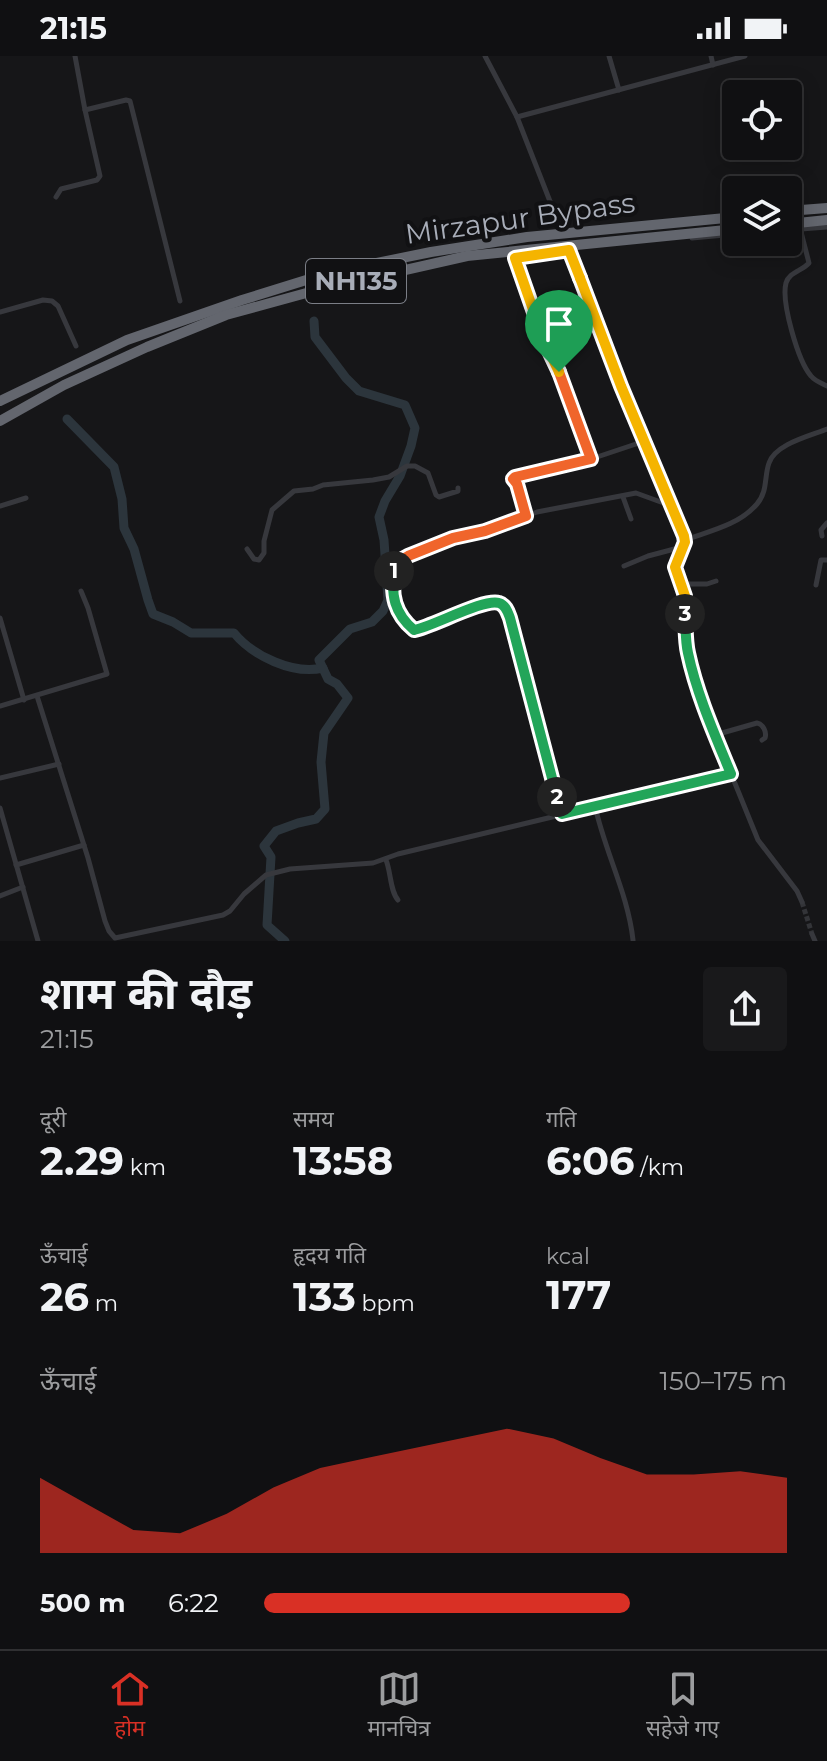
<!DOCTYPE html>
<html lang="hi">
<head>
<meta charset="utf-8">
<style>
	:root { --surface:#101012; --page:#19191b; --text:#f1f3f6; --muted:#9c9d9f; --line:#303032; --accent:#d93025 }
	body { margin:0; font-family:Montserrat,"Noto Sans Devanagari",sans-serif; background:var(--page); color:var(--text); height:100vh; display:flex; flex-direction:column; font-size:30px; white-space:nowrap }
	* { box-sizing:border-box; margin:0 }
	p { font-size:26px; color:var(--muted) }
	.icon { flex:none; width:44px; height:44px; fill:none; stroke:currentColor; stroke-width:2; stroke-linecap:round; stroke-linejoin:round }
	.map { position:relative; height:885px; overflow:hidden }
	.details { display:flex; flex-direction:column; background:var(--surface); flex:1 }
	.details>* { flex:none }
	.controls { position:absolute; left:722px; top:24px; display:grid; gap:16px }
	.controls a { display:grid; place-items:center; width:80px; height:80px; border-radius:8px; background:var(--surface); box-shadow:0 4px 20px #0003,0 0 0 2px var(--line); font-size:40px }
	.pin { position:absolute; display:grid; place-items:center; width:68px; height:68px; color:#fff; margin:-82px -34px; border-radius:50% 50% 50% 0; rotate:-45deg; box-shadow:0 0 8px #0007 }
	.pin .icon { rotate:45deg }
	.km { position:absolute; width:40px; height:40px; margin:-20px; border-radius:50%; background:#222; color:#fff; font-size:22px; line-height:40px; text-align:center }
	.round { display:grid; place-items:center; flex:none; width:84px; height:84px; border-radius:8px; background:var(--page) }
	.head { display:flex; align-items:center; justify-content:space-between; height:136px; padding:0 40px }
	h1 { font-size:44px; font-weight:700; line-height:60px }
	.stats { display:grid; grid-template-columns:repeat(3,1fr); gap:12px; height:136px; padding:8px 40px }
	.stats div { display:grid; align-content:center }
	.stats b { font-size:40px; font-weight:700 }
	.stats small { font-size:22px; font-weight:400 }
	.stats p { font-size:22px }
	.chart { height:224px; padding:16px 40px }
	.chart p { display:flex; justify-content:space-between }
	.chart svg { width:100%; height:144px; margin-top:8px; fill:var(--accent); opacity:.7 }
	ul { padding:0 40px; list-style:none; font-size:26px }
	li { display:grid; grid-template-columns:128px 96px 1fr; align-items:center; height:60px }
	li i { height:20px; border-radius:10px; background:var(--accent) }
	.status { display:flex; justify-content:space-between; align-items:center; height:56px; padding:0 40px; background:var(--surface); direction:ltr }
	.status svg { height:22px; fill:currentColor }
	.tabs { display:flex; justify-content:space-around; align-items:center; height:112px; border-top:2px solid var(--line); background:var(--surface); font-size:22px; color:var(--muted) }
	.tabs a { display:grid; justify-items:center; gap:4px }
	.tabs .on { color:var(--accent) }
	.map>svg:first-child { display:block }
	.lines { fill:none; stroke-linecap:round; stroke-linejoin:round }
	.river { stroke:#2c353c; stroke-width:9 }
	.street-tunnel { stroke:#333438; stroke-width:5; stroke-dasharray:5 2.5; stroke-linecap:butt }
	.street { stroke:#37383d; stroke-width:5 }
	.highway { stroke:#63666e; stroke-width:10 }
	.split-1-casing { stroke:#fff; stroke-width:16 }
	.split-2-casing { stroke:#fff; stroke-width:16 }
	.split-3-casing { stroke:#fff; stroke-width:16 }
	.split-4-casing { stroke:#fff; stroke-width:16 }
	.split-5-casing { stroke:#fff; stroke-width:16 }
	.split-1 { stroke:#f0652b; stroke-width:10 }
	.split-2 { stroke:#22a559; stroke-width:10 }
	.split-3 { stroke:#22a559; stroke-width:10 }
	.split-4 { stroke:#f5b400; stroke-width:10 }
	.split-5 { stroke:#f5b400; stroke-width:10 }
	.labels { text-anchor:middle; stroke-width:8; stroke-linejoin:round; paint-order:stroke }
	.shield { fill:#111113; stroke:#7b7e86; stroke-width:2 }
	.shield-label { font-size:26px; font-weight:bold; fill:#a8adb8 }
	.street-label { font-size:28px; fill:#a8adb8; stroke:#111113 }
</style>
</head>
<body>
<div class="status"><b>21:15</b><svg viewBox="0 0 49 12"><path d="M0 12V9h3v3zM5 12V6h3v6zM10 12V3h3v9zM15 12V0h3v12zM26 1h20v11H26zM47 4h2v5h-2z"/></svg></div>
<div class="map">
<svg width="827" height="885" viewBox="0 0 827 885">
	<rect width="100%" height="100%" fill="#161618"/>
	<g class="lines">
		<g class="river">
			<path d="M67 363 114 411 122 443 124 472 134 493 148 544 153 558 173 566 191 577H234C253 600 293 619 323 612"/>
			<polyline points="285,885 267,869 271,801 264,790 276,775 298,767 316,763 325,753 321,706 324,677 348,642 337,628 328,623 319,604 350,573 372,566 383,555 388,544 384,484 379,461 385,445 400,420 411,390 415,372 405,349 359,335 346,322 315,281 314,265"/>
		</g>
		<polyline class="street-tunnel" points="802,846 812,878"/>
		<g class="street">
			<polyline points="485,0 517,61 562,176"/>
			<polyline points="609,0 619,34"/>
			<polyline points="711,0 713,9"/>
			<polyline points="85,54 126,44 130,45 180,245"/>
			<polyline points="517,61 745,0"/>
			<polyline points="56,141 61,133 97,124 100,120 85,54 75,0"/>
			<path d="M800 172 809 207C802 215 789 216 786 227 781 246 798 305 811 320 815 325 821 327 827 330"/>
			<polyline points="788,174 827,171"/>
			<polyline points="692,182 736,178"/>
			<polyline points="569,194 621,330 685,484 675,511 685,540 688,596 708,661 758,784 797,835 802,846"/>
			<polyline points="554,196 515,202 543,282 578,364 591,403"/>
			<polyline points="0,256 43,244 52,245 58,250 76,290"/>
			<polyline points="623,441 631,463"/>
			<polyline points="0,450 26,442"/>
			<polyline points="526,460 517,428 513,423 515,421 591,403 645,385"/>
			<polyline points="822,480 821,474 827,467"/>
			<path d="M685 484C710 475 739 469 757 448 768 435 764 421 769 407 775 388 810 380 827 373"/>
			<polyline points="247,493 254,503 259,504 264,497 264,485 272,454 294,435 313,433 323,429 373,424 389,421 407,410 415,410 428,417 436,439 439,441 458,435 458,432"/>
			<polyline points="624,510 648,500 682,491"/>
			<polyline points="681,528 707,528 716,525"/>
			<polyline points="816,529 821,504 827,504"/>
			<polyline points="0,562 24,644"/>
			<polyline points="37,640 88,802 105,865 109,875 115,882 223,859 230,855 244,838 266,819 290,813 373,807 398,798 731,718"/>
			<polyline points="0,650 107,618 88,552 81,535"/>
			<path d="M715 679 757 667C763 668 767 676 765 682L762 684"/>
			<polyline points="0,722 59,708"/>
			<path d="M595 750C605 796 628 838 633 884"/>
			<polyline points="0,752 38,885"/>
			<path d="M562 758 510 562C508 557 506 549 499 547 484 542 432 571 414 574L401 558 393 540 394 513 402 502 453 482 485 475 537 456 636 437 669 449"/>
			<path d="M386 804C391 816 390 835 398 844"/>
			<polyline points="16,809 84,789"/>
			<polyline points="0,840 23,831"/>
			<polyline points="812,878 815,885"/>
		</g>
		<g class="highway">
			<polyline points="788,155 827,152"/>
			<polyline points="788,168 827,164"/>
			<polyline points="0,345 127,284 242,244 332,216 431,196 527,181 736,161"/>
			<polyline points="0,365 64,329 147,291 226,259 321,233 467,200 736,173"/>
		</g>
	</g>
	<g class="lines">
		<g class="split-1-casing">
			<polyline id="split-1" points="394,515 399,505 408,500 453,482 485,475 526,460 517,428 513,423 515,421 591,403 559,316"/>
		</g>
		<g class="split-2-casing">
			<path id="split-2" d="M394 515C391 539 394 557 414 574 432 571 484 542 499 547 506 549 508 557 510 562L557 741"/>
		</g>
		<g class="split-3-casing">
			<path id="split-3" d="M557 741 562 758 731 718C715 679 697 639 688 597 685 584 686 571 685 558"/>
		</g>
		<g class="split-4-casing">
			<polyline id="split-4" points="580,222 621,330 684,480 685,486 675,511 685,540 685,558"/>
		</g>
		<g class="split-5-casing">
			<polyline id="split-5" points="559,316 543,282 515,202 569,194 580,222"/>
		</g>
		<use href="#split-1" class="split-1"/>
		<use href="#split-2" class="split-2"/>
		<use href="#split-3" class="split-3"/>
		<use href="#split-4" class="split-4"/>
		<use href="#split-5" class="split-5"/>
	</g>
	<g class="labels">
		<rect class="shield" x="306" y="203" width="100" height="44" rx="6"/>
		<g class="shield-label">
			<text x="356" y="234">NH135</text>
		</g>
		<g class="street-label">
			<text transform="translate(520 162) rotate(-8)" y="10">Mirzapur Bypass</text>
		</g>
	</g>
</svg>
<div class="controls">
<a><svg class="icon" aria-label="locate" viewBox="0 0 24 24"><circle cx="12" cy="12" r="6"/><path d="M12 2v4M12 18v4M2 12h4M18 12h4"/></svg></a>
<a><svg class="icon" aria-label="layers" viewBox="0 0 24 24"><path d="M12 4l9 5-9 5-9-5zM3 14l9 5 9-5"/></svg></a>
</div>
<div class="pin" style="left:559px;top:316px;background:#1e9e55"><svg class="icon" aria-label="arrive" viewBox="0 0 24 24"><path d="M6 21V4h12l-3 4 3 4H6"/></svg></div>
<b class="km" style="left:394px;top:515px">1</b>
<b class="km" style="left:557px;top:741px">2</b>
<b class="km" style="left:685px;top:558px">3</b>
</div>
<section class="details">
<div class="head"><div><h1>शाम की दौड़</h1><p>21:15</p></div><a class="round"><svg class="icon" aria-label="share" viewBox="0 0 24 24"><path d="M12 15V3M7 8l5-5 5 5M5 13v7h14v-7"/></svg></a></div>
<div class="stats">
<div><p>दूरी</p><b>2.29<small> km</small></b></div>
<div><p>समय</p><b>13:58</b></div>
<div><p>गति</p><b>6:06<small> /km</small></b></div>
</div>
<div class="stats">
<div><p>ऊँचाई</p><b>26<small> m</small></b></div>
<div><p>हृदय गति</p><b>133<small> bpm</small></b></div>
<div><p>kcal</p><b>177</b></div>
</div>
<div class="chart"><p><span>ऊँचाई</span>150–175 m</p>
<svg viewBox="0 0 160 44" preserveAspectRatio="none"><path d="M0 44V21L10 29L20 37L30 38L40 32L50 24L60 18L70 15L80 12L90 9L100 6L110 9L120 15L130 20L140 20L150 19L160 21V44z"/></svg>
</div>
<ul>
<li><b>500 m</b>6:22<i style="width:70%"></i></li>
</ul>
</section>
<nav class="tabs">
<a class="on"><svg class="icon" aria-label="home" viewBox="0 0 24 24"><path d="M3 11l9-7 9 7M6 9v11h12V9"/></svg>होम</a>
<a><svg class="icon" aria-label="map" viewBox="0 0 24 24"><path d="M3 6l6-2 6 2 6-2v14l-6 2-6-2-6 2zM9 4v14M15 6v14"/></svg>मानचित्र</a>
<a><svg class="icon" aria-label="saved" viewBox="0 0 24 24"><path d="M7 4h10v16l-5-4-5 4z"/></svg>सहेजे गए</a>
</nav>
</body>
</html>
